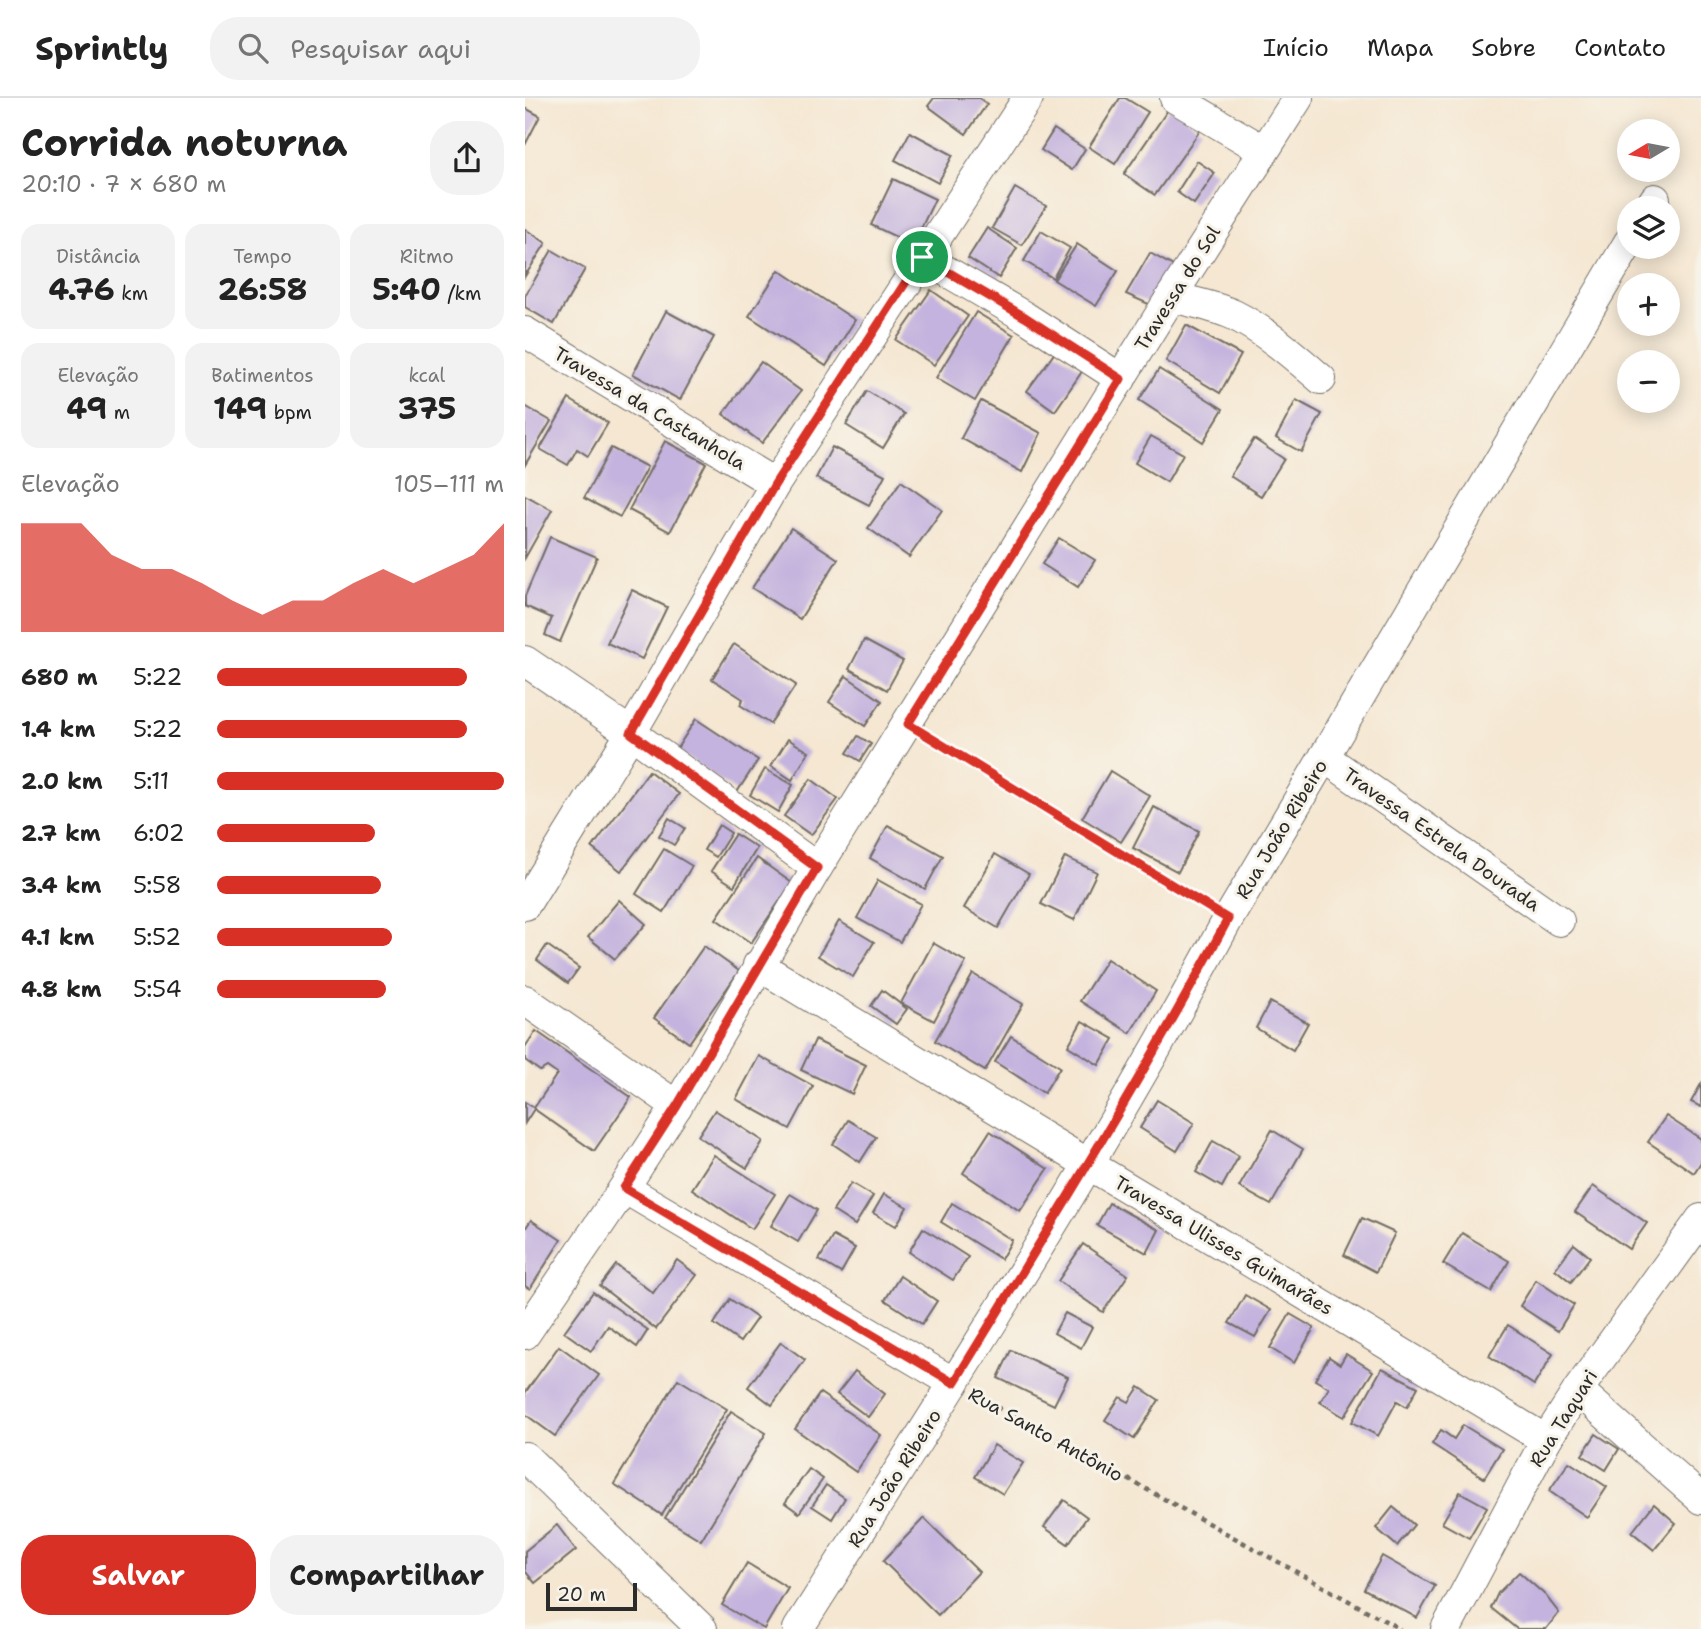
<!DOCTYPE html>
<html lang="pt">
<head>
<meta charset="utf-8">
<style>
	:root { --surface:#fff; --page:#f2f2f2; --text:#222; --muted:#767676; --line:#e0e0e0; --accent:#d93025 }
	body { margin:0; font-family:"Shantell Sans",sans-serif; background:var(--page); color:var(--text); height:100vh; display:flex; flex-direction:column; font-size:26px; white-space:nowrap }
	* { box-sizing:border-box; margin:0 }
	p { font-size:23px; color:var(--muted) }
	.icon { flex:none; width:38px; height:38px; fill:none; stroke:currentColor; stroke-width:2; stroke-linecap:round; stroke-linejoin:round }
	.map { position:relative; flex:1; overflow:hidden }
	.sheet { display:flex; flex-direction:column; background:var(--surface); width:525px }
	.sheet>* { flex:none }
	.needle { width:46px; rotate:260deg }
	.controls { position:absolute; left:1092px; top:21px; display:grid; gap:14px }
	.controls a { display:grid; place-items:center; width:63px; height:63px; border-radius:50%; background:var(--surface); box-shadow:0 4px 18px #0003; font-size:35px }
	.scale { position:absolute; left:21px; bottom:18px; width:91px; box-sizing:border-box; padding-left:7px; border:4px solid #2b2b2b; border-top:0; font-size:19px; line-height:24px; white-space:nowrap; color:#2b2b2b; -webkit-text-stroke:5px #f7f3e8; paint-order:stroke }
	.pin { position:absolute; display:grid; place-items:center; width:60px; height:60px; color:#fff; margin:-30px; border:4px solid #fff; border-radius:50%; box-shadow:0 2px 7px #0007 }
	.round { display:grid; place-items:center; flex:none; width:74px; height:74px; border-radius:28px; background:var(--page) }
	.headline { display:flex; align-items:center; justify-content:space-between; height:119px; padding:0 21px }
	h1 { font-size:38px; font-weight:700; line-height:52px }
	.stats { display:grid; grid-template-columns:repeat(3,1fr); gap:10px; height:119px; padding:7px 21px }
	.stats div { display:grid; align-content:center; border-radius:18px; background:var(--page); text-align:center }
	.stats b { font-size:30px; font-weight:700 }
	.stats small { font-size:19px; font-weight:400 }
	.stats p { font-size:19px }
	.chart { height:196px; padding:14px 21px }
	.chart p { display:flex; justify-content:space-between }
	.chart svg { width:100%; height:126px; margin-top:7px; fill:var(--accent); opacity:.7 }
	.action { display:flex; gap:14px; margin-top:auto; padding:14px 21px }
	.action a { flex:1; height:80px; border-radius:28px; background:var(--accent); color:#fff; font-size:28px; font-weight:700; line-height:80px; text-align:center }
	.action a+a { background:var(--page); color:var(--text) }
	ul { padding:0 21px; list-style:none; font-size:23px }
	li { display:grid; grid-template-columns:112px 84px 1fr; align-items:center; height:52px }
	li i { height:18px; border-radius:9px; background:var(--accent) }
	header { display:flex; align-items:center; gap:42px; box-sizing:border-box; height:98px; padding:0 35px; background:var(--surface); border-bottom:2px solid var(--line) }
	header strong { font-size:33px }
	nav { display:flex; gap:38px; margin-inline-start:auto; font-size:24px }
	.search { width:490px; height:63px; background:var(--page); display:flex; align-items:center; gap:18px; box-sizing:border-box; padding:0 24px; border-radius:28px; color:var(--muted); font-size:26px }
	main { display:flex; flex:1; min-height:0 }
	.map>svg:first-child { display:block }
	.building { fill:#c4b3de }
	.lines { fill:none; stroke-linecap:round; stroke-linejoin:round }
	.minor-casing { stroke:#726d65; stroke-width:32 }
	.path { stroke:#726d65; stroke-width:4.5; stroke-dasharray:5 5; stroke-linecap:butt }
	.minor { stroke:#fff; stroke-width:30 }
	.route-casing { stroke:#fff; stroke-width:14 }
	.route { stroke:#d93025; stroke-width:9 }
	.labels { text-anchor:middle; stroke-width:6; stroke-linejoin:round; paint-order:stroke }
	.street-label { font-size:19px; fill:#2b2b2b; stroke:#f7f3e8 }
</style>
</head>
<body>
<header>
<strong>Sprintly</strong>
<div class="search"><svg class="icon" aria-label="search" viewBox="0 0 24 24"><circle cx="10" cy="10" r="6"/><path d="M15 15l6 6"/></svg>Pesquisar aqui</div>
<nav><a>Início</a><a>Mapa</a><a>Sobre</a><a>Contato</a></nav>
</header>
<main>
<section class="sheet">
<div class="headline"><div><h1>Corrida noturna</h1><p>20:10 · 7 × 680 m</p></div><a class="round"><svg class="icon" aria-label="share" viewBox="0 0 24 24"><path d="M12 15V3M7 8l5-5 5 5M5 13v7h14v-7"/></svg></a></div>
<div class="stats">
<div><p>Distância</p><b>4.76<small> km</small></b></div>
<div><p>Tempo</p><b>26:58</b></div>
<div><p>Ritmo</p><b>5:40<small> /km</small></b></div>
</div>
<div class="stats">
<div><p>Elevação</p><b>49<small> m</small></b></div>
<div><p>Batimentos</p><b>149<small> bpm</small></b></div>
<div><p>kcal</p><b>375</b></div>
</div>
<div class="chart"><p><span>Elevação</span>105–111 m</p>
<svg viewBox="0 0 160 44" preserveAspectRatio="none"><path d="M0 44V6L10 6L20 6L30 17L40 22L50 22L60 27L70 33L80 38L90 33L100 33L110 27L120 22L130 27L140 22L150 17L160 6V44z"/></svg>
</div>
<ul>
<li><b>680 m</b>5:22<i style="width:87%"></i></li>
<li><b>1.4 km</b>5:22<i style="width:87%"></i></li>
<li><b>2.0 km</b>5:11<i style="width:100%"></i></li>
<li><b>2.7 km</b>6:02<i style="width:55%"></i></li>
<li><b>3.4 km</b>5:58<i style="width:57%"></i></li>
<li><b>4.1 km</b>5:52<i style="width:61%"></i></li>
<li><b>4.8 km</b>5:54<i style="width:59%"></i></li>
</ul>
<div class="action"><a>Salvar</a><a>Compartilhar</a></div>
</section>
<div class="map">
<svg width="1176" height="1531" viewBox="0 0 1176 1531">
	<rect width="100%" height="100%" fill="#f7f3e8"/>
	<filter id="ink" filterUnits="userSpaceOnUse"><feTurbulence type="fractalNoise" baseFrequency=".0143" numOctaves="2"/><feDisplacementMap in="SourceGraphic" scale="14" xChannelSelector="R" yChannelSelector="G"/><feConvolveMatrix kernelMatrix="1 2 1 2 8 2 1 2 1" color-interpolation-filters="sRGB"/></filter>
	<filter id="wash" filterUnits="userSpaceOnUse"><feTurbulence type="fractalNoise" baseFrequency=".00686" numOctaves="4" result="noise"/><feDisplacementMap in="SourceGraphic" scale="28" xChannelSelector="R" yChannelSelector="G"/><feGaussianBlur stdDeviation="1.57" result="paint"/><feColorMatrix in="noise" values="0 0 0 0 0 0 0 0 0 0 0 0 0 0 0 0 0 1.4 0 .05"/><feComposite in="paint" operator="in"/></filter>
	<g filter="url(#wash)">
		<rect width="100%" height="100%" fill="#f5e7d2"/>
		<g id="blocks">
			<g class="building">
				<polygon points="409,0 454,0 462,6 441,36 403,8"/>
				<polygon points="595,0 600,0 623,14 590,66 564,49"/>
				<polygon points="645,9 676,31 630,97 599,76"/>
				<polygon points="0,10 15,18 0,47"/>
				<polygon points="529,31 560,51 547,72 516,52"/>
				<polygon points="385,34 428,57 413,85 370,62"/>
				<polygon points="672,63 690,75 669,106 652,94"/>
				<polygon points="368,81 410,101 388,147 346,127"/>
				<polygon points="490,90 521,108 497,147 467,130"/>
				<polygon points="462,130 492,150 474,180 443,160"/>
				<polygon points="0,131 21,145 0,178"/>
				<polygon points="516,133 545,150 528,180 499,163"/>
				<polygon points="552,146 593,173 571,208 529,182"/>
				<polygon points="27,152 60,171 29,226 0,209 0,198"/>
				<polygon points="625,155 648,168 628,208 601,196"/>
				<polygon points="254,172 330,222 301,268 224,218"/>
				<polygon points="406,192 443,218 409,267 371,242"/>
				<polygon points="141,213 189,239 155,302 108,276"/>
				<polygon points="451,214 489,237 450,303 411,280"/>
				<polygon points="661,227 716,257 695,295 641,263"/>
				<polygon points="531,253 558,272 530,313 502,293"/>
				<polygon points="236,264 276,293 237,345 198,316"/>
				<polygon points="634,271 698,311 678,344 614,302"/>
				<polygon points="342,293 379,316 358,350 321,327"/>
				<polygon points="44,301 83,325 63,358 52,351 43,367 15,351"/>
				<polygon points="771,302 797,316 776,354 751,340"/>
				<polygon points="456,303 516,335 497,374 436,340"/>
				<polygon points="0,308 26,323 0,367"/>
				<polygon points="626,338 658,356 642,384 610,365"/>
				<polygon points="729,341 759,361 736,398 705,378"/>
				<polygon points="140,343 181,365 145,434 104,412"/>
				<polygon points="307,349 360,377 344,407 291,380"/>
				<polygon points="86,350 122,369 95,419 59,400"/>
				<polygon points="376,383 417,412 384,459 343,430"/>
				<polygon points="0,397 27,412 0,460"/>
				<polygon points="266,430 313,461 275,521 227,490"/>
				<polygon points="25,439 72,459 35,544 20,537 27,520 0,508 0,498"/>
				<polygon points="534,440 570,462 553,489 517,466"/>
				<polygon points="107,492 142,509 117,561 82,545"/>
				<polygon points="339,542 378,563 362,592 324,571"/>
				<polygon points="209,546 271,587 245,626 215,607 218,601 187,581"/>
				<polygon points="321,578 357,603 340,628 304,604"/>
				<polygon points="171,621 233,662 212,694 151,652"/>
				<polygon points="333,638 346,646 335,663 322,655"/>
				<polygon points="263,641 284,654 267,682 246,668"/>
				<polygon points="240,671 268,687 253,714 225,697"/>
				<polygon points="124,673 154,696 96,773 67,750"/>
				<polygon points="585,673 625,698 596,744 557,720"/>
				<polygon points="286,681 313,701 286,737 259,718"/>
				<polygon points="629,709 674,733 653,774 608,750"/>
				<polygon points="144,720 160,730 149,747 134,738"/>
				<polygon points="194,727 206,735 191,759 179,752"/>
				<polygon points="363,727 418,758 400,791 345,760"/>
				<polygon points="210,736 232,750 209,788 186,773"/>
				<polygon points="139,751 167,768 139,814 111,796"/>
				<polygon points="470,756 504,776 473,830 439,810"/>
				<polygon points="540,759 572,774 549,822 516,806"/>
				<polygon points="232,760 267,785 226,845 191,821"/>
				<polygon points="353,782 396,806 375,844 332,820"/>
				<polygon points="94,802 121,826 90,861 63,839"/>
				<polygon points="314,823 349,844 328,879 293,858"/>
				<polygon points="408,845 441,864 409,923 376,905"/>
				<polygon points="22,847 54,870 43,885 12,862"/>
				<polygon points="179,848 214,873 164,945 129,920"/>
				<polygon points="582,861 631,893 605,935 555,903"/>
				<polygon points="448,876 498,906 460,973 410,943"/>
				<polygon points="357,892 382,911 371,926 346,908"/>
				<polygon points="745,904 783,925 768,952 731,930"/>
				<polygon points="557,923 589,941 574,967 543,948"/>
				<polygon points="11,933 106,999 69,1053 9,1011 0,1025 0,1004 9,1010 32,976 22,969 15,973 0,962 0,949"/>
				<polygon points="486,938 535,969 519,995 470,964"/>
				<polygon points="290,942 341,967 327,996 276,972"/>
				<polygon points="234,958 288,988 265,1031 211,1001"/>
				<polygon points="1176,986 1176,1009 1166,1004"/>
				<polygon points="632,1002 669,1025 652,1053 615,1030"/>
				<polygon points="190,1012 238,1043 222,1070 173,1038"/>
				<polygon points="1141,1018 1176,1041 1176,1064 1169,1075 1123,1044"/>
				<polygon points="323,1022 351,1039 335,1064 308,1046"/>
				<polygon points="747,1032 778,1051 746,1107 714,1089"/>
				<polygon points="465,1033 523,1071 495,1113 438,1075"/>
				<polygon points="688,1043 714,1058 697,1089 671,1074"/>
				<polygon points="189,1057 250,1096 227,1131 167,1091"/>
				<polygon points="326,1085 348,1098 330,1127 308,1113"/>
				<polygon points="1068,1088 1122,1125 1104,1151 1050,1114"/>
				<polygon points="265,1096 292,1112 273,1144 246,1128"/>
				<polygon points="359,1096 382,1109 371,1128 348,1115"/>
				<polygon points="427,1105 487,1142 476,1161 416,1124"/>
				<polygon points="584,1105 634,1132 622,1155 572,1127"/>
				<polygon points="837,1120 870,1135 851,1174 819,1157"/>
				<polygon points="6,1122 36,1142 5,1191 0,1188 0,1131"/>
				<polygon points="398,1130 443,1159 428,1182 384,1154"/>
				<polygon points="937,1135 984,1163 966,1194 918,1166"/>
				<polygon points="308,1138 330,1150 316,1175 294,1162"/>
				<polygon points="558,1146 603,1177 578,1214 533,1183"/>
				<polygon points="1049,1146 1065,1159 1046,1184 1030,1171"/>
				<polygon points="152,1162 172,1177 131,1231 75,1188 91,1167 128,1195"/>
				<polygon points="375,1178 412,1203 397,1226 360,1202"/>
				<polygon points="1011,1182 1049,1207 1033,1233 995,1208"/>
				<polygon points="68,1194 123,1232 112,1249 83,1228 66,1253 39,1234"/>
				<polygon points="720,1197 746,1212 730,1239 704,1225"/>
				<polygon points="205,1201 232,1220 215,1244 189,1226"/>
				<polygon points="540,1215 567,1229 556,1250 529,1235"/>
				<polygon points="765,1216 789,1230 769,1265 745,1250"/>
				<polygon points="983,1227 1028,1256 1009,1287 964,1258"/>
				<polygon points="256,1244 280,1262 247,1307 223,1289"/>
				<polygon points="34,1248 74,1277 30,1338 0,1316 0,1295"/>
				<polygon points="486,1252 543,1279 529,1307 473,1280"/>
				<polygon points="821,1256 848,1273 819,1319 795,1304 804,1290 790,1282 804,1259 815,1266"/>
				<polygon points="857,1270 893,1289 882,1309 872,1303 853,1338 827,1324"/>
				<polygon points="330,1273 360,1296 343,1319 312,1296"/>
				<polygon points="153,1281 202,1311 137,1417 89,1386"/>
				<polygon points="614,1289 634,1302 609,1341 580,1322 595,1299 604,1304"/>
				<polygon points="295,1295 356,1337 331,1374 270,1331"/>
				<polygon points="206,1313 241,1335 176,1442 140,1420"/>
				<polygon points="938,1327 977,1351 959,1380 907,1346 916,1332 929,1341"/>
				<polygon points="1071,1336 1094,1351 1081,1372 1057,1357"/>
				<polygon points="469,1347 498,1365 478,1396 450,1379"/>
				<polygon points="1044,1364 1082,1389 1062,1419 1024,1393"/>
				<polygon points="284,1371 298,1381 274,1415 260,1405"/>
				<polygon points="301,1387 320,1400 307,1421 287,1408"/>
				<polygon points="935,1394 962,1409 944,1440 917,1425"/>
				<polygon points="539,1402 562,1419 543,1446 519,1429"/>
				<polygon points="1129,1406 1151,1425 1129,1452 1107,1434"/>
				<polygon points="868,1409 889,1427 872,1448 851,1430"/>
				<polygon points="399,1420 454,1474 413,1517 358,1463"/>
				<polygon points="32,1427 51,1452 10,1485 0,1473 0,1453"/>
				<polygon points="857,1458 910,1488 892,1520 839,1491"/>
				<polygon points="222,1465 263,1490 239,1531 197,1507"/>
				<polygon points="994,1474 1020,1497 1034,1515 1021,1531 992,1531 966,1510 973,1495"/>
			</g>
		</g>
	</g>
	<g filter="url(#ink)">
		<use href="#blocks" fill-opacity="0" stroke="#726d65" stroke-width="2"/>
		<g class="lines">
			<g class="minor-casing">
				<g id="minor">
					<polyline points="650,0 738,52"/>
					<polyline points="1124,110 1130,101"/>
					<polyline points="397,159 500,219 596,281"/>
					<path d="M646 199C667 204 689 208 709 217 741 233 769 258 796 281"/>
					<polyline points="0,234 250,386"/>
					<polyline points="0,563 106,635 292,770"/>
					<polyline points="799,659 1034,823"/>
					<polyline points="0,807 106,635 250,386 503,0"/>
					<polyline points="233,867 1021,1342"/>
					<polyline points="0,902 152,1008"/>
					<polyline points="99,1090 429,1285"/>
					<polyline points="0,1236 99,1090 152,1008 292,770 646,199 773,0"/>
					<polyline points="1053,1292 1176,1401"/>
					<polyline points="0,1359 177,1531"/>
					<path d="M273 1531C421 1298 572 1065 703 821L1104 144"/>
					<polyline points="921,1531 1021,1342 1053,1292 1176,1121"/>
				</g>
			</g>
			<g class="path">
				<polyline points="405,639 678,806"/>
				<polyline points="454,1299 875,1531"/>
			</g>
			<use href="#minor" class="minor"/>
		</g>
	</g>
	<g class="lines" filter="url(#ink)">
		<g class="route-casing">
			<path id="route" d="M397 159 500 219 596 281 383 626 703 821C618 979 523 1132 429 1285L99 1090 152 1008 292 770 106 635 250 386Z"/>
		</g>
		<use href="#route" class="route"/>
	</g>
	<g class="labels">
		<g class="street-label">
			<text transform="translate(652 190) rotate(-58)" y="7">Travessa do Sol</text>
			<text transform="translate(125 310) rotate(31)" y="7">Travessa da Castanhola</text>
			<text transform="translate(756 731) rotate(-59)" y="7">Rua João Ribeiro</text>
			<text transform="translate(917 741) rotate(35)" y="7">Travessa Estrela Dourada</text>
			<text transform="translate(699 1147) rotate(31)" y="7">Travessa Ulisses Guimarães</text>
			<text transform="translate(1038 1320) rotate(-58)" y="7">Rua Taquari</text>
			<text transform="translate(521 1336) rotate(29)" y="7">Rua Santo Antônio</text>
			<text transform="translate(369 1380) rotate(-58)" y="7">Rua João Ribeiro</text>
		</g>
	</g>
</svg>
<div class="controls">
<a><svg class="needle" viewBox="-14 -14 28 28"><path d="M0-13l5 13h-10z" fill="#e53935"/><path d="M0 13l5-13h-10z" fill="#767676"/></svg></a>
<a><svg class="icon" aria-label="layers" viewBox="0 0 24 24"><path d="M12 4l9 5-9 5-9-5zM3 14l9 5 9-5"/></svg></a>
<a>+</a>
<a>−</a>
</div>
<div class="scale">20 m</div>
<div class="pin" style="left:397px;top:159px;background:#1e9e55"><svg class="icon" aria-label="arrive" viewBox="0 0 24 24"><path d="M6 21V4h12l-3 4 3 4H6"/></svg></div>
</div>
</main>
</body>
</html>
